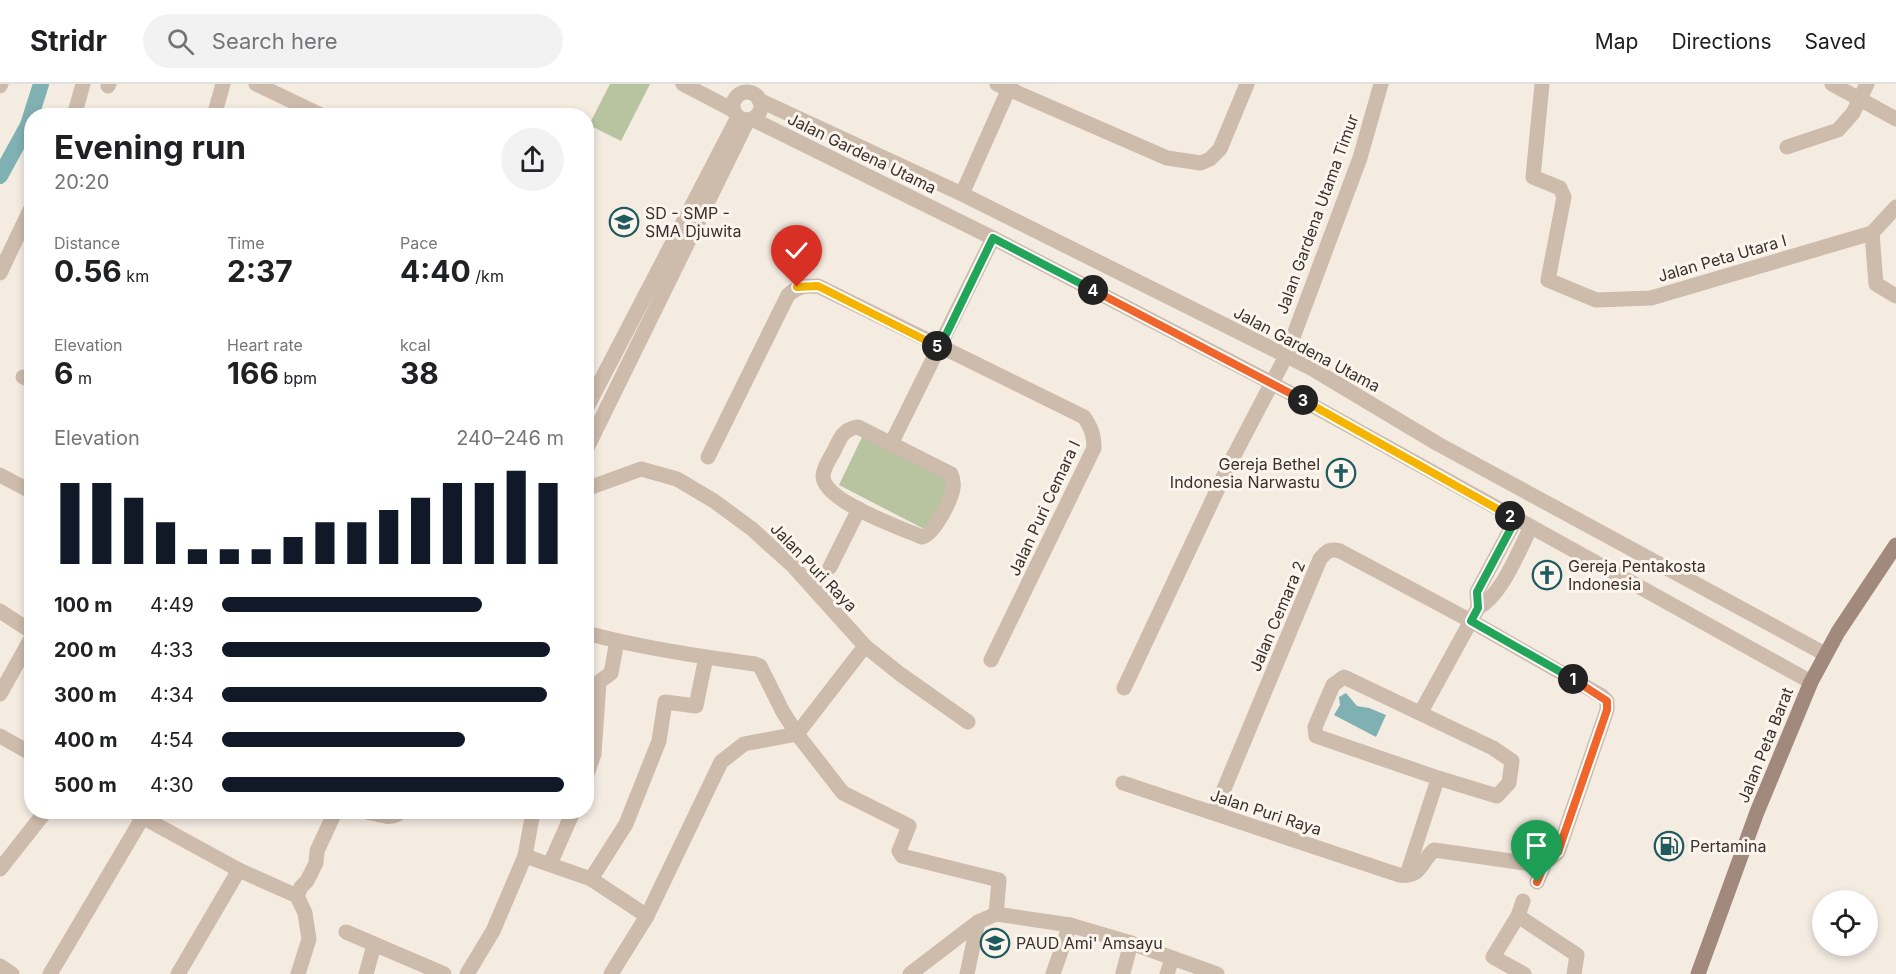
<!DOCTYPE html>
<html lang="en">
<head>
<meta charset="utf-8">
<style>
	:root { --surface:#fff; --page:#f2f2f2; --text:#202124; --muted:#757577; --line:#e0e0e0; --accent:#111827 }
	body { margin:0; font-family:Inter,sans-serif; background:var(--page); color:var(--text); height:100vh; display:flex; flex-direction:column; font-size:22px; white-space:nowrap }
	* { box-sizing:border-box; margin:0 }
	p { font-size:20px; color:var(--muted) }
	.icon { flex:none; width:33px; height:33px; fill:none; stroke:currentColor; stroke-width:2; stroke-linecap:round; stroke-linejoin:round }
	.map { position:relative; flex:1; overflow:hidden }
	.panel { position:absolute; left:24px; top:24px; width:570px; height:711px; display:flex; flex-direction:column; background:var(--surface); border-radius:24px; box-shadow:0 3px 9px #0003 }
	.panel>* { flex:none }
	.controls { position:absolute; left:1812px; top:806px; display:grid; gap:12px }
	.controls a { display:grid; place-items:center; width:66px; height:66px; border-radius:50%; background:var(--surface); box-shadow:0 3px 9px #0003; font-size:30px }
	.pin { position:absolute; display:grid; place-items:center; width:51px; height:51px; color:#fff; margin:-62px -26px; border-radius:50% 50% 50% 0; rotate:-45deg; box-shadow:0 0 6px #0007 }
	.pin .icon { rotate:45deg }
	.km { position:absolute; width:30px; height:30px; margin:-15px; border-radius:50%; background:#222; color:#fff; font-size:16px; line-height:30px; text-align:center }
	.round { display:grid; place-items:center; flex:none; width:63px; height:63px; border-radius:32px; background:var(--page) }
	.headline { display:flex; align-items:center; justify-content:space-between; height:102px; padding:0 30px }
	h1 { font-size:33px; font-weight:700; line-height:45px }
	.stats { display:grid; grid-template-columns:repeat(3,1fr); gap:9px; height:102px; padding:6px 30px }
	.stats div { display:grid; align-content:center }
	.stats b { font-size:30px; font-weight:700 }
	.stats small { font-size:16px; font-weight:400 }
	.stats p { font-size:16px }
	.chart { height:168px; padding:12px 30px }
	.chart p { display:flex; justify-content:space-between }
	.chart svg { width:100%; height:108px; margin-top:6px; stroke:var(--accent); stroke-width:6 }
	ul { padding:0 30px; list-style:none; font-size:20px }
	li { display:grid; grid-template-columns:96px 72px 1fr; align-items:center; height:45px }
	li i { height:15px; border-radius:8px; background:var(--accent) }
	header { display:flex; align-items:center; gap:36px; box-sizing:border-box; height:84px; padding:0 30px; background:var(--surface); border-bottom:2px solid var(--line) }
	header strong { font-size:28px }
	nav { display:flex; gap:33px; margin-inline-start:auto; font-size:21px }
	.search { width:420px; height:54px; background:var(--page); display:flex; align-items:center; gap:15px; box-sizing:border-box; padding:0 21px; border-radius:33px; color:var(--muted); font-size:22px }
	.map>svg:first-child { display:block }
	.green { fill:#b8c4a0 }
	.water { fill:#7fb0b2 }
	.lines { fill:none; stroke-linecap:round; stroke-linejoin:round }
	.canal { stroke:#7fb0b2; stroke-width:16 }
	.pedestrian { stroke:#cdbbac; stroke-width:14 }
	.minor { stroke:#cdbbac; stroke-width:15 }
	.secondary { stroke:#a18a7d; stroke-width:15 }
	.split-1-casing { stroke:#fff; stroke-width:12 }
	.split-2-casing { stroke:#fff; stroke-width:12 }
	.split-3-casing { stroke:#fff; stroke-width:12 }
	.split-4-casing { stroke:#fff; stroke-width:12 }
	.split-5-casing { stroke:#fff; stroke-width:12 }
	.split-6-casing { stroke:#fff; stroke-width:12 }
	.split-1 { stroke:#f0652b; stroke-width:8 }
	.split-2 { stroke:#22a559; stroke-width:8 }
	.split-3 { stroke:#f5b400; stroke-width:8 }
	.split-4 { stroke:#f0652b; stroke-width:8 }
	.split-5 { stroke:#22a559; stroke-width:8 }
	.split-6 { stroke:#f5b400; stroke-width:8 }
	.labels { text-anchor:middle; stroke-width:6; stroke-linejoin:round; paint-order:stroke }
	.street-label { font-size:16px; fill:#3b302b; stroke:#fbf5ee }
	.poi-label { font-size:16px; fill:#3b302b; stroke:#fbf5ee; text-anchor:start }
</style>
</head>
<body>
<header>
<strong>Stridr</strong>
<div class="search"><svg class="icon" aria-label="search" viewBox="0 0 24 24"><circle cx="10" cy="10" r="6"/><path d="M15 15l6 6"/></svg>Search here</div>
<nav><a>Map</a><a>Directions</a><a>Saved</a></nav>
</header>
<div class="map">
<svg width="1896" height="890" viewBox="0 0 1896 890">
	<rect width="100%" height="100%" fill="#f4ebe1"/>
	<g class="green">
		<polygon points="610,0 650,0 621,57 589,41"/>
		<polygon points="863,351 954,399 930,448 839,401"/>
	</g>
	<polygon class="water" points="1346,609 1357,622 1369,624 1386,631 1376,653 1334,631 1340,621 1339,613"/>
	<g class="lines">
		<polyline class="canal" points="0,92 28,41 41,0"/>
		<polyline class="pedestrian" points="1406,792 1438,694"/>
		<g class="minor">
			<polyline points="256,0 323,32"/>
			<polyline points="683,0 733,26"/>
			<polyline points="997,0 1167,74 1201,79 1210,75 1220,65 1247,0"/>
			<polyline points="1542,0 1533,93 1560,104 1564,113 1548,196 1596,216 1651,214 1872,149 1896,123"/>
			<polyline points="1832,0 1896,35"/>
			<polyline points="0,2 1,0"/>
			<polyline points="108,2 109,0"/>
			<circle cx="747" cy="22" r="14"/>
			<polyline points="759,16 962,110 1311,284 1438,360 1825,570"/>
			<polyline points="74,32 83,0"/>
			<polyline points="214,32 223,0"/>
			<polyline points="752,35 993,154 1272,299 1811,598"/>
			<polyline points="1787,63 1838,46 1853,29 1867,0"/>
			<polyline points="962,110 1011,0"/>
			<polyline points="1872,149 1876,200 1896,212"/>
			<polyline points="0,189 32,122"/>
			<polyline points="23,293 32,297"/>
			<polyline points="586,325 738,33"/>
			<path d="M858 343 951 390C953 395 954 399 953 404 951 417 934 450 922 453 901 444 823 417 823 392 823 384 830 374 834 367 840 354 843 345 858 343Z"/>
			<polyline points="891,360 993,154"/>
			<polyline points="586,366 748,36"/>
			<path d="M708 373 788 211C798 202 805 202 818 202L1084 333C1091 343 1094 351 1094 364L991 576"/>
			<polyline points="0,391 32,408"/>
			<polyline points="586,405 641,385 677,395 714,417 752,445 793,482 865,562 900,590 968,638"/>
			<polyline points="830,483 859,425"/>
			<path d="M1478 524C1502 511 1518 468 1531 443"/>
			<polyline points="0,527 32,548"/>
			<path d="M586 549C642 564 698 572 755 580L760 582 783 628 797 650 843 709 909 742 899 767 902 772 999 796 996 830"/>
			<polygon points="1344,593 1493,664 1512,677 1509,699 1497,712 1438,694 1316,652 1315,643 1333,601"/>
			<polyline points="1124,604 1229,381 1286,272 1360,74 1381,0"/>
			<polyline points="0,610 32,553"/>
			<polyline points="1421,628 1478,524 1477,508 1516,435"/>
			<polyline points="0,652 32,670"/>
			<polyline points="586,693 594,670 599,598 611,589 617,557"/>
			<path d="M1123 699 1399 791C1422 794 1420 778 1434 766L1532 780 1545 779 1558 768 1607 626V617L1602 612 1471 537 1340 467C1330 464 1327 467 1320 475L1214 729"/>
			<polyline points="133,728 239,786 297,812 305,829 309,855 298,890"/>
			<path d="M367 728C378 730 392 737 400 728"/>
			<polyline points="525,772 591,795 647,832"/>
			<polyline points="550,780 573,728"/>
			<polyline points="0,785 45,728"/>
			<polyline points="591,795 626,740 659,657 665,618 696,622 706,573"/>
			<polyline points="1537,798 1545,779"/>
			<polyline points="297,812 301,803 307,797 316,779 317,767 335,728"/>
			<polyline points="1523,817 1518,832 1577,871 1574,890"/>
			<polyline points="1518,832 1493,873 1524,890"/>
			<polyline points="346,848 444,890"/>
			<polyline points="0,882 12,890"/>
			<polyline points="1123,889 1131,859"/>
			<polyline points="50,890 143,733"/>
			<polyline points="178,890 239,786"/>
			<polyline points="366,890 374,861"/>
			<polyline points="467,890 493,847 525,772 533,728"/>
			<polyline points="611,890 647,832 721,678 744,660 797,650 865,562"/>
			<polyline points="910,890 978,838 996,830 1070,841 1131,859 1217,890"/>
			<polyline points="967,890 978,838"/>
			<polyline points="1053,890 1070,841"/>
			<polyline points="1167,890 1172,875"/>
		</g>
		<polyline class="secondary" points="1698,890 1757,728 1811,598 1838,548 1896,461"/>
	</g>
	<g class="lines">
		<g class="split-1-casing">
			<polyline id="split-1" points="1537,798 1545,779 1558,768 1607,626 1607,617 1573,595"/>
		</g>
		<g class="split-2-casing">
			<polyline id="split-2" points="1510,432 1516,435 1477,508 1478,524 1471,537 1573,595"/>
		</g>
		<g class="split-3-casing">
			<polyline id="split-3" points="1303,316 1510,432"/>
		</g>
		<g class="split-4-casing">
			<polyline id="split-4" points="1093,206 1303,316"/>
		</g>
		<g class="split-5-casing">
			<polyline id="split-5" points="937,262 940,263 993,154 1093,206"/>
		</g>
		<g class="split-6-casing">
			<polyline id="split-6" points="797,203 818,202 937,262"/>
		</g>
		<use href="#split-1" class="split-1"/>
		<use href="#split-2" class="split-2"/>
		<use href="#split-3" class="split-3"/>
		<use href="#split-4" class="split-4"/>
		<use href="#split-5" class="split-5"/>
		<use href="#split-6" class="split-6"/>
	</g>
	<defs>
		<g id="school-ring" transform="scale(1.5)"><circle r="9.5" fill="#fbf5ee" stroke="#1f5a5e" stroke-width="1.5"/><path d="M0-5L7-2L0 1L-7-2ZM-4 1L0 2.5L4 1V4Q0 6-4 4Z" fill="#1f5a5e"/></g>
		<g id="church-ring" transform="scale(1.5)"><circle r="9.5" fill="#fbf5ee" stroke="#1f5a5e" stroke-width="1.5"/><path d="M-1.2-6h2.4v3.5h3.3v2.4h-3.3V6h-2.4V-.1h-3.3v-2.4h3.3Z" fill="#1f5a5e"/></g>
		<g id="fuel-ring" transform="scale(1.5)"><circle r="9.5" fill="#fbf5ee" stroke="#1f5a5e" stroke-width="1.5"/><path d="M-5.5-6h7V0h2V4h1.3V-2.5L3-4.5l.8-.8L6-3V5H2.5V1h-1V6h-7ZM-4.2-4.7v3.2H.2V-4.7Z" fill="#1f5a5e"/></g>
	</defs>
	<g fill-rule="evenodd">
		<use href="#school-ring" x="624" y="138"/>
		<use href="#church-ring" x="1341" y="389"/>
		<use href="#church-ring" x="1547" y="491"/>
		<use href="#fuel-ring" x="1669" y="762"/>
		<use href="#school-ring" x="995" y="859"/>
	</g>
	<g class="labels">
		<g class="street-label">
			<text transform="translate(862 69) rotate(26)" y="6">Jalan Gardena Utama</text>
			<text transform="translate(1317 130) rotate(-70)" y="6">Jalan Gardena Utama Timur</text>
			<text transform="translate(1722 174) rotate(-16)" y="6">Jalan Peta Utara I</text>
			<text transform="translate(1307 265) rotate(28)" y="6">Jalan Gardena Utama</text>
			<text transform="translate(1044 424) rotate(-65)" y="6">Jalan Puri Cemara I</text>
			<text transform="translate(814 483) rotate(46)" y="6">Jalan Puri Raya</text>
			<text transform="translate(1277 532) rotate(-67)" y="6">Jalan Cemara 2</text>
			<text transform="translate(1765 661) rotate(-68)" y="6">Jalan Peta Barat</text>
			<text transform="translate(1266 728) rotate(18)" y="6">Jalan Puri Raya</text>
		</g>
		<g class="poi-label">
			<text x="645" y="135">SD - SMP -<tspan x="645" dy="18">SMA Djuwita</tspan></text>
			<text x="1320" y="386" text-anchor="end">Gereja Bethel<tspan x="1320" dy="18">Indonesia Narwastu</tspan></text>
			<text x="1568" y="488">Gereja Pentakosta<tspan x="1568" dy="18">Indonesia</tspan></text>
			<text x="1690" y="768">Pertamina</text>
			<text x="1016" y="865">PAUD Ami' Amsayu</text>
		</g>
	</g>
</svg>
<div class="controls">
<a><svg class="icon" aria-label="locate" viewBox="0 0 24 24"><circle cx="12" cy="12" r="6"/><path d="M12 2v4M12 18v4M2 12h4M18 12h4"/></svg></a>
</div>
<div class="pin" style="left:1537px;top:798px;background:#1e9e55"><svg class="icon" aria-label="arrive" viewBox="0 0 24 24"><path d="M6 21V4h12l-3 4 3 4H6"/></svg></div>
<div class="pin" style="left:797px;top:203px;background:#d93025"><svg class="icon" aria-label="check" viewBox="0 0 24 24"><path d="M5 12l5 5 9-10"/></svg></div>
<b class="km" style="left:1573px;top:595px">1</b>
<b class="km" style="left:1510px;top:432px">2</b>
<b class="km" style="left:1303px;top:316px">3</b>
<b class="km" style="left:1093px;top:206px">4</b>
<b class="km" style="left:937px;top:262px">5</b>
<section class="panel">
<div class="headline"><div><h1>Evening run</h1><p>20:20</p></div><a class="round"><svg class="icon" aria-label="share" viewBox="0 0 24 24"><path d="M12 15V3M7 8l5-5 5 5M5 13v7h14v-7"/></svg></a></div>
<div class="stats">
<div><p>Distance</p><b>0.56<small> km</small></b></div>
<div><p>Time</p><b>2:37</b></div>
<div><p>Pace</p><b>4:40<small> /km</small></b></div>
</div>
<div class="stats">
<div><p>Elevation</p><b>6<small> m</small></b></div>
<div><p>Heart rate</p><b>166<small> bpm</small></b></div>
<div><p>kcal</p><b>38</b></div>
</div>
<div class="chart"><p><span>Elevation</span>240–246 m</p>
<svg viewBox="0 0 160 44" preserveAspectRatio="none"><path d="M5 44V11M15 44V11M25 44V17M35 44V27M45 44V38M55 44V38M65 44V38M75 44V33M85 44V27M95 44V27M105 44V22M115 44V17M125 44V11M135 44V11M145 44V6M155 44V11"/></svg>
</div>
<ul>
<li><b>100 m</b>4:49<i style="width:76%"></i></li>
<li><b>200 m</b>4:33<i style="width:96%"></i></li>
<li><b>300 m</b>4:34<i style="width:95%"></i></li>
<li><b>400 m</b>4:54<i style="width:71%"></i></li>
<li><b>500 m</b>4:30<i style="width:100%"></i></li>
</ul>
</section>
</div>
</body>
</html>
